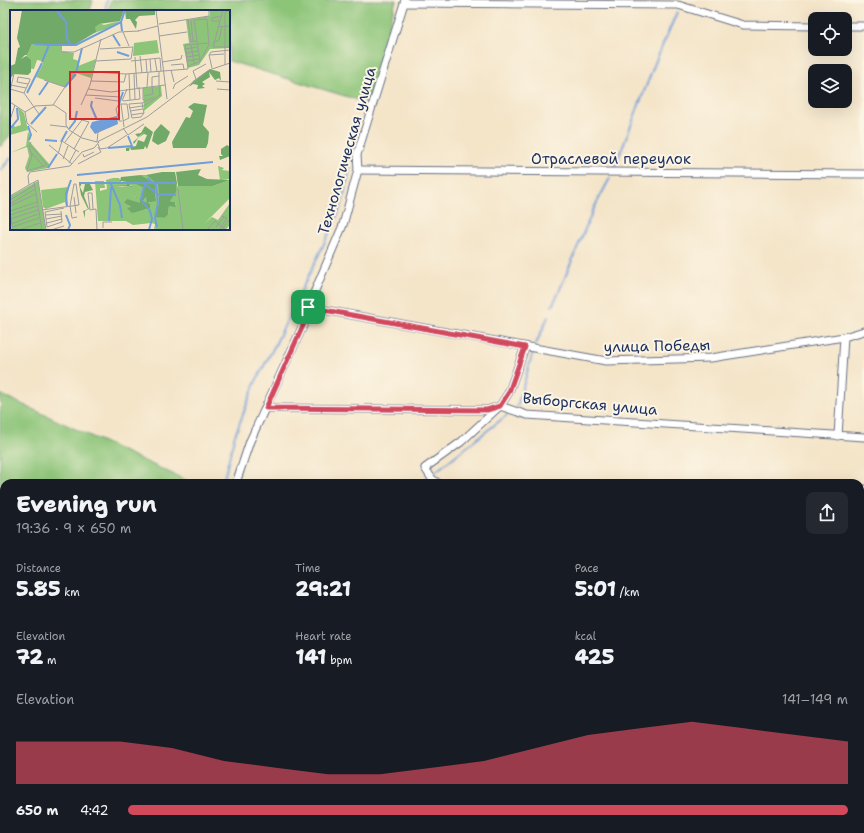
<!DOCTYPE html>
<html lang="en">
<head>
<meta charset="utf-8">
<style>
	:root { --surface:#171b24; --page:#242831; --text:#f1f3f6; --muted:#9ea1a6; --accent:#d1495b }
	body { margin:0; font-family:"Shantell Sans",sans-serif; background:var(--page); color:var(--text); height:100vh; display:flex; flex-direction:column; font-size:15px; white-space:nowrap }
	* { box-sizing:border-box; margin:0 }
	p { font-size:13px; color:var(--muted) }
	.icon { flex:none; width:22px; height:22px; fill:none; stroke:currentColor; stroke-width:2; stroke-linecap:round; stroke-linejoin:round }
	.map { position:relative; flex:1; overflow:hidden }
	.drawer { position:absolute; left:0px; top:479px; width:864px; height:354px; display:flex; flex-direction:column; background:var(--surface); border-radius:12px 12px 0 0; box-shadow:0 4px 16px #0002 }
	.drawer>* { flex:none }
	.fabs { position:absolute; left:808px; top:12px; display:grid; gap:8px }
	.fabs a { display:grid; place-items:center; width:44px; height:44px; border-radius:8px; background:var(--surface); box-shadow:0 4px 16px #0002; font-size:20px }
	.pin { position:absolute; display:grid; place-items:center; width:34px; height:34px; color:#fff; margin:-17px; border-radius:8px; box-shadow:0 2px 6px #0006 }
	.round { display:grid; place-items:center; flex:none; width:42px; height:42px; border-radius:8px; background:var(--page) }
	.headline { display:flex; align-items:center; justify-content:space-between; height:68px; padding:0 16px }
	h1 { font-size:22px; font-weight:800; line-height:30px }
	.stats { display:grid; grid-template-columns:repeat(3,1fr); gap:6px; height:68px; padding:4px 16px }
	.stats div { display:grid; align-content:center }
	.stats b { font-size:20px; font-weight:800 }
	.stats small { font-size:11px; font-weight:400 }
	.stats p { font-size:11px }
	.chart { height:112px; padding:8px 16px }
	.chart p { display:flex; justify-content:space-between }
	.chart svg { width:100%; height:72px; margin-top:4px; fill:var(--accent); opacity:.7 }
	ul { padding:0 16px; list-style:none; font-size:13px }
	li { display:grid; grid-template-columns:64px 48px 1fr; align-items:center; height:30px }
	li i { height:10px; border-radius:5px; background:var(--accent) }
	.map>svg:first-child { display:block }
	.green { fill:#8cc478; stroke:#547a6b }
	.forest { fill:#71aa68; stroke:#466c63 }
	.water { fill:#709ed8; stroke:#46669b }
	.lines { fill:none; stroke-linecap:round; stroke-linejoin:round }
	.stream { stroke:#709ed8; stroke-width:2 }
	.minor-casing { stroke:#676f83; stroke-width:9 }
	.minor { stroke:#fff; stroke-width:7 }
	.route-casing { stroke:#fff; stroke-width:8 }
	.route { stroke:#d1495b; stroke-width:5 }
	.labels { text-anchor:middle; stroke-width:4; stroke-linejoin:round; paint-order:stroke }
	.street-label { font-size:15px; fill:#1b2f5e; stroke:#fcf5e5 }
	.inset-river { fill:none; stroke:#709ed8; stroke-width:2 }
	.inset-road { fill:none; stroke:#9d9c9e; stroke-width:1 }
	.view { fill:#d62828; fill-opacity:0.15; stroke:#d62828; stroke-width:2 }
	.inset-edge { fill:none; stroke:#1b2f5e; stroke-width:2 }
</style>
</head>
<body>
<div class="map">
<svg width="864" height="833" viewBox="0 0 864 833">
	<rect width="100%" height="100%" fill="#fcf5e5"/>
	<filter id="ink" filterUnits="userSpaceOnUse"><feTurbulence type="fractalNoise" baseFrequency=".025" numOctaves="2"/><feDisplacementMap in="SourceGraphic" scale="8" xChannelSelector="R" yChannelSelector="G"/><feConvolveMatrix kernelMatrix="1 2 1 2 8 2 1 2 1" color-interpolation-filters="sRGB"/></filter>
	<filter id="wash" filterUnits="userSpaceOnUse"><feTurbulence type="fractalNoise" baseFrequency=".012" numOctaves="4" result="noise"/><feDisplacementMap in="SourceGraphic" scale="16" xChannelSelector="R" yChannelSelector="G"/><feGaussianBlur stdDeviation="0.9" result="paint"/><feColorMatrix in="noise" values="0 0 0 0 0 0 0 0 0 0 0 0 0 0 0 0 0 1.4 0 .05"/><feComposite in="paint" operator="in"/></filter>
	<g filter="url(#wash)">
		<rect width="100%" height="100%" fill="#f4e5c9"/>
		<g class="green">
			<polygon points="0,0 93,0 90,11 11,11 11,134 0,147"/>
			<polygon points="111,0 396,0 368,103 229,61 229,11 108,11"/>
			<polygon points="0,394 192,483 4,483 4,522 0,522 0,410 1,409"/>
			<polygon points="104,829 137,829 148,833 102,833"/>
		</g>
		<g class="forest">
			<polygon points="431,829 494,829 495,833 424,833"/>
			<polygon points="543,829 669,829 636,830 613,833 536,833"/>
		</g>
		<polygon class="water" points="669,829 821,829 821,833 613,833 636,830"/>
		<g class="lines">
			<g class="stream">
				<polyline points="105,11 107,0"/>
				<polyline points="615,167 655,63 677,12"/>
				<polyline points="0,171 11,158"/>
				<polyline points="552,306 558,294 593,210 610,178"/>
				<polyline points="536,344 548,317"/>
				<polyline points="517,407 533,352"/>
				<polyline points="435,472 507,415"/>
				<polyline points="223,483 234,438 255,383 275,345 334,223 342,203 351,165"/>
				<polyline points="420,483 427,478"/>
				<polyline points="860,510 864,503"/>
				<polyline points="449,829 451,833"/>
				<polyline points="835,829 836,833"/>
				<polyline points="90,833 91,829"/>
			</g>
		</g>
	</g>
	<g filter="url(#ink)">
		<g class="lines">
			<g class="minor-casing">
				<g id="minor">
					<polyline points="404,3 678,5 743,25 815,26"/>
					<polyline points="845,26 864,26"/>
					<polyline points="358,170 864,174"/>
					<polyline points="308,307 606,361 711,358 844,337 864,331"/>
					<polyline points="266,408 487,410 500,406 527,415 864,437"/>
					<polyline points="838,436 844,337"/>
					<polyline points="236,483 250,441 306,319 308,307 343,225 358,170 357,155 405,0"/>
					<polyline points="438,483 432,479 425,468 461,442 500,406 509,392 525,347"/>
					<polyline points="860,496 864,489"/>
					<polyline points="860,571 864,571"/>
					<polyline points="842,829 842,833"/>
				</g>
			</g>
			<use href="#minor" class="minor"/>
		</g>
	</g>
	<g class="lines" filter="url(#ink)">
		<g class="route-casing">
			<polygon id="route" points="308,307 525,347 509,392 500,406 487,410 266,408 306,319"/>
		</g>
		<use href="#route" class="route"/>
	</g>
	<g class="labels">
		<g class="street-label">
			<text transform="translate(347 151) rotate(-74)" y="5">Технологическая улица</text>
			<text x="611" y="164">Отраслевой переулок</text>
			<text transform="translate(657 346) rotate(-1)" y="5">улица Победы</text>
			<text transform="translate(590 404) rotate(5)" y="5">Выборгская улица</text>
		</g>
	</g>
	<g transform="translate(10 10)">
		<rect width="220" height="220" fill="#f4e5c9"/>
		<path d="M200 0H220V38L200 39 189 55 178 58 173 34 179 33 176 10 200 6ZM110 11 99 18 84 23 85 16 89 13 94 15ZM147 30 149 43 123 46 124 33ZM22 34 52 36V41L64 43 63 49 69 51 68 56 86 49 81 68 66 63 67 57 65 65 55 77 26 67 33 54 32 51 27 50 24 59 8 58 7 54 16 47ZM151 76 152 86 134 101 133 78ZM8 97 14 103 18 120 0 125 3 114 5 117 11 115ZM18 122 21 126 19 131 40 155 38 158 17 162 15 158 19 146 17 137 0 143 16 136ZM208 156 214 158 212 160 220 161V169L210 170ZM131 165H136L148 175 149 193 145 206 153 208 158 205 159 196H166L165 192 160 191 167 176H203L220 170V188L195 213 202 207 208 210 220 193V215L215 220H144L145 214 141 213 123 215 116 211H88L85 171H94L95 178H90V181L97 179 96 170 103 168H109L112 173 117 172V175L107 177H119L122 176 119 174H127L134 178 131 188 121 186 130 189 131 193H114L126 200 138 199 133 191 136 187 139 193 146 189 145 178ZM28 171 36 220H2L1 186ZM59 177 56 196 55 192 36 199 33 197 31 180Z" fill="#8cc478"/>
		<path d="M12 0H114L110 11 89 14 85 17 86 22 66 34H22L17 45H15L11 49 16 46 21 50V62L18 65 4 64 0 69V56L5 54 8 38 10 37 7 28ZM115 0H145V5L129 6 125 10 127 12 126 19 120 9H116ZM200 59 210 62 211 71 209 68 205 70 199 62 200 67 192 72 195 74 192 76 195 78 187 79 188 75 183 74 179 77 183 71ZM184 93 197 95 193 115 199 122 198 133 196 138H163L162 132 176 107 180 108 183 101 178 97ZM151 114 160 122 156 131 148 135 142 131 144 122ZM135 116 143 122 137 139 135 136 134 139 121 140 120 137 119 141H116V138L126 136 128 130 134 132 137 125 134 124 128 128 124 134 123 132 136 121 128 127 125 124 131 123ZM217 135 220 137V146L210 150 209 146H213L211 144V139ZM191 159 188 165 197 169 220 170 203 176H168L166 162ZM152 162H165L167 173 166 182 160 191 165 192 166 197 159 196 158 205 154 208 145 207 149 193 148 175 136 165ZM131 165 145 175 146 191 137 193 136 187 133 191 140 194V198L122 203 117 198 121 197 114 193 117 189 130 193V189L121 186 131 188 134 178 124 173 119 175 123 177 107 176 117 175V172L110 171 111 167ZM72 173 70 177 73 183 75 174H80L83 180 75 182 74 186 79 199 75 201V208L73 201 78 199 71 185 69 174Z" fill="#71aa68"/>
		<path d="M107 106 108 114 85 124 80 117 82 112Z" fill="#709ed8"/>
		<path class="inset-river" d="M46 0 56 12 57 29 61 35M111 12 115 0M103 25 110 36M24 34 39 35M107 42 119 46M32 52 39 35H66L111 12 112 21M66 63 72 38M55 77 66 64M17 83 32 53M29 85 38 72M82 91 81 96 87 110M109 94 113 82M21 114 36 97M18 116 21 125 19 130M0 119 8 109 7 98M59 119 65 111 67 101M35 130 47 131M51 132 57 121M98 138 122 136 118 126M38 158 47 144M67 165 203 152M137 168 146 175 148 193M100 172 110 195 112 208M69 173H166M135 173 131 189 140 201 142 209 139 220M136 175 148 184 166 185M57 196 56 184 61 170M56 205 60 215 58 220M99 211 101 177M147 217 145 208 148 193"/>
		<path class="inset-road" d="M146 0 157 89M213 0 203 37H220M178 10 181 32 186 31M181 10 183 32M184 10 190 51M209 11H202V8L211 6M149 14 199 6V0M208 17 220 16M128 21 148 16M113 22 119 36M149 26 177 22M203 33 209 30 212 16M181 34 184 54M175 39 187 37M52 42H64L109 22 129 21M176 43 188 41M199 45 201 42 220 40M199 45 214 44M199 45 202 58M130 46 132 63M125 47 127 78M177 47 189 45M140 49 141 62M145 49 147 62M136 50 137 63M86 51 121 49 123 37 90 39M121 51 150 48 151 61M177 51 189 49M152 52 171 49 172 45M161 55 173 54 174 59M215 55V2L220 1M178 56 189 52 199 35 197 9 184 10M161 60 164 72M149 61V76M83 62 116 64 178 59 175 35 199 33M119 64 120 90M124 64 125 89M186 69 183 61 196 54M34 70 55 77 43 95M81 71 114 72 116 64M206 71 220 72M1 75 16 78M142 76V67L149 66M137 77 138 63M133 78V90L136 89M0 79 14 83M78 79 101 82 155 75M163 79 165 74 178 66M207 79 220 80M0 81 4 64M14 83 20 70V69L8 67 7 72 18 74M14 83 29 104M76 85 111 87M134 86 143 84 142 76M85 88 108 91M112 91 117 79M113 91 130 89 129 77M0 92 15 102 25 96 44 95 56 103V115L59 120 72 128 87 132 137 107 199 60 220 53M111 94 114 117M71 95 80 75 91 29M132 97 150 85 149 76M119 98 132 96M120 101 133 99M15 102 17 113 27 122M121 105 134 103M131 107 122 108 119 94 132 93 144 87M131 107 134 103 132 93M0 110 5 95M112 111H109L106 99 109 94H117L119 108 113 111M40 115 57 117M113 118 118 125 134 114M55 132 72 110 79 112M87 132 88 122 92 120M88 134 90 139 97 138 117 125M39 135 62 154M64 139 79 112M22 143 33 156M48 144 52 131 69 142M73 144 74 147 84 142M53 149 58 136M59 153 66 140M68 154 91 142 88 137M17 160 22 146 19 136 21 132M17 161 37 155 20 135M24 172 32 220M64 174 60 196 62 208 67 207M19 175 28 170 36 220M168 179 173 220M0 186 2 220M0 186 19 175 18 166 20 162 60 156 72 142 84 138 89 132M64 187 66 203M0 190 25 175M0 194 25 179M0 196 26 184M83 199 82 183H78L80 200 86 199 87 220M32 200 69 195 66 174H64M0 201 27 192M51 201 52 212 37 217 35 202 54 198M0 205 27 196M35 205 52 204M0 209 28 200M36 209 52 206M37 213 52 209M1 214 28 204M2 217 29 208M206 217 214 207M93 218V212H102M9 220 30 213M41 220 54 216M88 220H133M197 220 205 211 216 220M209 220 217 208 212 206M211 220 220 209"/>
		<path class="view" d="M60 62H109V109H60Z"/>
		<rect width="220" height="220" class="inset-edge"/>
	</g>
</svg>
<div class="fabs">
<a><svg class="icon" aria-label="locate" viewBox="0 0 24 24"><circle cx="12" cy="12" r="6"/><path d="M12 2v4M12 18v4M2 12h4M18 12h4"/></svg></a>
<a><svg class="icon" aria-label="layers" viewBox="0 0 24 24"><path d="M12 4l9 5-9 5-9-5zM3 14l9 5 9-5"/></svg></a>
</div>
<div class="pin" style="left:308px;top:307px;background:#1e9e55"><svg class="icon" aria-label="arrive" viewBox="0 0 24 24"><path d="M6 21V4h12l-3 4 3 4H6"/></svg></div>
<section class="drawer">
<div class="headline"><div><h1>Evening run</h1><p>19:36 · 9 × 650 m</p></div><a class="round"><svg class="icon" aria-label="share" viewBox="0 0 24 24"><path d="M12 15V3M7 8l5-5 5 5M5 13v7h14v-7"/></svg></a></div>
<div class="stats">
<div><p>Distance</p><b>5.85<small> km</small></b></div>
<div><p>Time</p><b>29:21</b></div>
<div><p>Pace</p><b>5:01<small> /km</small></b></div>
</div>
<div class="stats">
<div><p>Elevation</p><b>72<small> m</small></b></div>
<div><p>Heart rate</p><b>141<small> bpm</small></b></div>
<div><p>kcal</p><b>425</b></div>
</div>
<div class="chart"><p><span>Elevation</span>141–149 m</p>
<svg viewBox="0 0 160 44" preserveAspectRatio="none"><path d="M0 44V18L10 18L20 18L30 22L40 30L50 34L60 38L70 38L80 34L90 30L100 22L110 14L120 10L130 6L140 10L150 14L160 18V44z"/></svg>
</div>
<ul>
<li><b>650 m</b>4:42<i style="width:100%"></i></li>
</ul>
</section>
</div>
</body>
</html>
